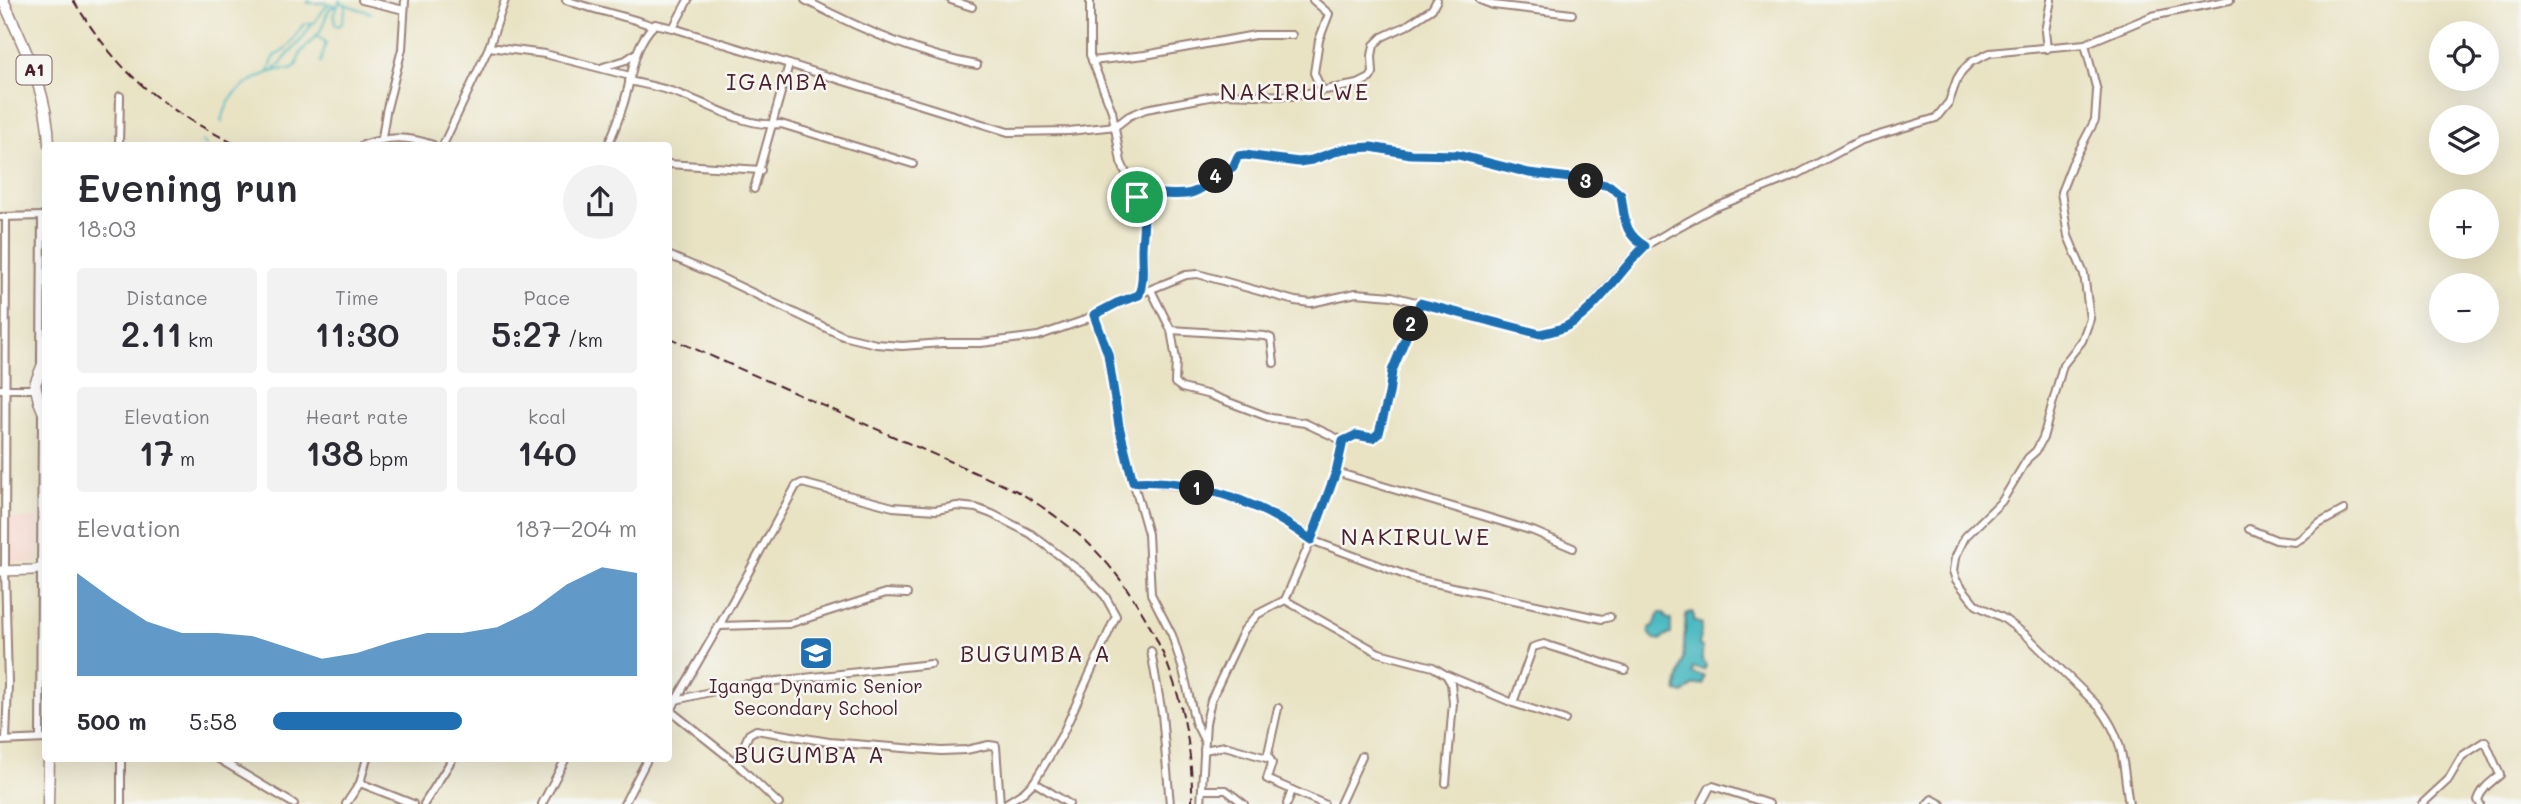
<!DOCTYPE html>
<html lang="en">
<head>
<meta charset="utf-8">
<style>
	:root { --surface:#fff; --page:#f2f2f3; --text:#2b2b33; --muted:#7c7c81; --accent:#1f6fb2 }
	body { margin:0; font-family:Mali,sans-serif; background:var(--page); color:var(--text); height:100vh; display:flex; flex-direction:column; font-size:26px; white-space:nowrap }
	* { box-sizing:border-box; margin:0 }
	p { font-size:23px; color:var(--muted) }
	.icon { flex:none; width:38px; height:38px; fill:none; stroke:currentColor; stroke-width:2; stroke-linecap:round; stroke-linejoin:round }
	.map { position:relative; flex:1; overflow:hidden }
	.sheet { position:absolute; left:42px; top:142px; width:630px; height:620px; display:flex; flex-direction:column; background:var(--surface); border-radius:7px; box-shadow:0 7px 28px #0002 }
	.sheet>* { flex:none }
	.fabs { position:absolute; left:2429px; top:21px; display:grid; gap:14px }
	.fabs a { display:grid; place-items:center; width:70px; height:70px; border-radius:50%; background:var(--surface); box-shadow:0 7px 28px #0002; font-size:35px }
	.pin { position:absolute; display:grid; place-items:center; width:60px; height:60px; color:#fff; margin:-30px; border:4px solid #fff; border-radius:50%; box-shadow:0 2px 7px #0007 }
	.km { position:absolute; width:35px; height:35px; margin:-18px; border-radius:50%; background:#222; color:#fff; font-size:19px; line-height:35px; text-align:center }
	.round { display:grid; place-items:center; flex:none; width:74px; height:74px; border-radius:37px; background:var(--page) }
	.head { display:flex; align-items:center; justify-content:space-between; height:119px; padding:0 35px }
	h1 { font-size:38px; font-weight:600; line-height:52px }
	.metrics { display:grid; grid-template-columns:repeat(3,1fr); gap:10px; height:119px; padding:7px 35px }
	.metrics div { display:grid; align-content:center; border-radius:7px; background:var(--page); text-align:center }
	.metrics b { font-size:35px; font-weight:600 }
	.metrics small { font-size:19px; font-weight:400 }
	.metrics p { font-size:19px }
	.chart { height:196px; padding:14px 35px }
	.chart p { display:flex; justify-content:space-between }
	.chart svg { width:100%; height:126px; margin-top:7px; fill:var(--accent); opacity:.7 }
	ul { padding:0 35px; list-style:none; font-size:23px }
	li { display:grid; grid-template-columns:112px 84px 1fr; align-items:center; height:52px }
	li i { height:18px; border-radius:9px; background:var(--accent) }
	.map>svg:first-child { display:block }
	.built { fill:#f7d1c6 }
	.water { fill:#4bbac1; stroke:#4a6c76; stroke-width:2 }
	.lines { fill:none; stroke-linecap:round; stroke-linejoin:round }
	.stream { stroke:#4bbac1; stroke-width:2 }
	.minor-casing { stroke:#9a8178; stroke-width:10 }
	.secondary-casing { stroke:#9a8178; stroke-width:12 }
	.primary-casing { stroke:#9a8178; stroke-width:13 }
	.minor { stroke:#fff; stroke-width:6 }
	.secondary { stroke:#fff; stroke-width:9 }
	.primary { stroke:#fff; stroke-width:10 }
	.rail { stroke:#4a1f2b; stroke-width:2; stroke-dasharray:10 5; stroke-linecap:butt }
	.route-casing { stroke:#fff; stroke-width:14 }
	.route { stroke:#1f6fb2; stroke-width:9 }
	.labels { text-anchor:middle; stroke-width:5; stroke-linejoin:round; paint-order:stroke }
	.shield { fill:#f6f6f2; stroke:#7e6067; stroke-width:2 }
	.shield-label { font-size:18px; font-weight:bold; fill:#4a1f2b }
	.poi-label { font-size:19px; fill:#4a1f2b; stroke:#f6f6f2 }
	.quarter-label { font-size:23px; letter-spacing:2px; fill:#4a1f2b; stroke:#f6f6f2 }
</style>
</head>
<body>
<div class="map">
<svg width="2521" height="804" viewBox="0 0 2521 804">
	<rect width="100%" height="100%" fill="#f6f6f2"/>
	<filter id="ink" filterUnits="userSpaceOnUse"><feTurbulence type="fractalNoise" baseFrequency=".0143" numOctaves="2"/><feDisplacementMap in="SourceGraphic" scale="14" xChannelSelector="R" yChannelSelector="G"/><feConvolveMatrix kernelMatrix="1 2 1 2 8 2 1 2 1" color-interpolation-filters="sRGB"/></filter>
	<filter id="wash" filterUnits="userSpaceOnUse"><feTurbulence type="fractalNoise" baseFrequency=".00686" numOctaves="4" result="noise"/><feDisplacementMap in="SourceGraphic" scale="28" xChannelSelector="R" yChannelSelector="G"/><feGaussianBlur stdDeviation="1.57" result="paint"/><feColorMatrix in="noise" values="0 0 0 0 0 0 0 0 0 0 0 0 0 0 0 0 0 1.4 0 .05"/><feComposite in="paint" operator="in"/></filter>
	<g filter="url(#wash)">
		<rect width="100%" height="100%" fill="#e9e3c4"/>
		<polygon class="built" points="8,518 38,518 38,560 35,563 7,563"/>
		<g class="water">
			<polygon points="1692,612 1694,616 1694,621 1702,624 1699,646 1702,647 1702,659 1706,666 1704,670 1693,668 1692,674 1704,676 1703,684 1694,685 1684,693 1676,691 1683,661 1686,614"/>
			<polygon points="1659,613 1664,613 1665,617 1671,620 1671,634 1664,636 1661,640 1656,640 1649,634 1649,628 1654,626"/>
		</g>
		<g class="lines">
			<g class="stream">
				<polyline points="309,0 308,3 326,3"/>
				<polyline points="341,3 371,13"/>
				<polyline points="338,6 334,14 335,24 339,26 342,23 346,5"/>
				<polyline points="318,37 326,42 321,62"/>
				<path d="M269 72 274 56C292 49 293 36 305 23H314L328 4 334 5"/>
				<polyline points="273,72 302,39 311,25"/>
				<path d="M222 122 221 120C224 114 227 105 231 99 240 84 275 66 291 70L296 66 301 52 320 32 329 9 338 5 340 0"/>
				<polyline points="202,141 206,145"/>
			</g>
		</g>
	</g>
	<g filter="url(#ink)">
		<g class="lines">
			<g class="minor-casing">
				<g id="minor">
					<polyline points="362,0 404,10"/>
					<path d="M566 0C595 11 625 15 653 26"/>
					<path d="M805 0C858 28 918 55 977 65"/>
					<polyline points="951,0 972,7"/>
					<polyline points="1090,0 1090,55 1112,111 1121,162 1144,214 1142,253 1144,279 1139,295"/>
					<polyline points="1313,0 1329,14 1319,40 1314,73 1322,91"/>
					<polyline points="1480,0 1493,5 1572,14"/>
					<polyline points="673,28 1008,132 1069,131 1116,126 1129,116 1146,109 1225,94 1292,96 1358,84 1370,78 1373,73 1372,56 1374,45 1382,37 1406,26 1432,9 1437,0"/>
					<path d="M2085 44 2097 91 2095 120 2072 164 2061 192 2068 236 2084 274 2090 319 2082 341 2063 365 2043 438 2036 451 2028 458 2002 501 1965 537 1955 558 1953 571 1956 580 1976 605 2003 618 2027 636 2099 707C2126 742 2122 763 2129 804"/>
					<polyline points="489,47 545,54 630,76"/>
					<polyline points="2047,49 2045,31 2051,0"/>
					<polyline points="1092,61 1145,55 1255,35 1292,35"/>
					<polyline points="603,67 626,60 635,54"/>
					<path d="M629 81C647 85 665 88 682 95 713 106 747 128 781 124L913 164"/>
					<polyline points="382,138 386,112 402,49 405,0"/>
					<polyline points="119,145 120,96"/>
					<path d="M363 145C388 136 408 136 433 145"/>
					<polyline points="443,145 489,47 505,0"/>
					<path d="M608 145C616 127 623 108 628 88 633 65 637 41 655 24L673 28 688 0"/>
					<polyline points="668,164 761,170"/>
					<polyline points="754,189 789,64"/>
					<path d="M1137 197C1158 191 1168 196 1186 194 1202 192 1218 174 1233 167L1239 156 1245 154 1299 162 1313 160 1343 149 1371 147 1411 154 1458 155 1529 173 1600 184 1610 186 1621 195C1625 217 1624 234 1645 246"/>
					<polyline points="0,217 44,216"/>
					<polyline points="6,217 5,567 8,684 6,740"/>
					<polyline points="668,255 713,274 843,336 876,344 902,346 942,343 981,343 1038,336 1082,321 1117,303 1186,275 1198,274 1295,301 1311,303 1356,293 1392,296 1540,334 1553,331 1567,326 1586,312 1630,260 1645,246 1669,232 1711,209 1798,174 1859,141 1936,118 1949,102 1957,79 1962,71 1971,62 1990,53 2085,44 2152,16 2230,0"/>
					<polyline points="1151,290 1171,330 1176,360 1175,383 1182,388 1210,395 1271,418 1305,423 1343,441"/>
					<polyline points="1094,315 1108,354 1125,452 1148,534 1151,594 1172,635 1183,670 1195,722 1204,740"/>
					<polyline points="1171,330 1265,336 1271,338 1274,363"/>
					<polyline points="41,362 42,216"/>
					<polyline points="0,389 35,389"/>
					<polyline points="1336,472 1533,531 1573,548"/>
					<polyline points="1133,482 1150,481 1219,493 1257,507 1293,526 1311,540 1416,579 1602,619 1610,617"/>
					<polyline points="2249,529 2276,540 2295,542 2302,538 2320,523 2344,510"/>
					<polyline points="1285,600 1379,653 1433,667 1446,675 1451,683 1453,703 1446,783"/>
					<polyline points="719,626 796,486 802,483 893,507 936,510 957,506 976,508 992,514 1031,534 1084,574 1105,596 1116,616 1063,733 1048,759 1034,782 1024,792 1005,804"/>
					<polyline points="1151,651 1162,714 1170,804"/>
					<polyline points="1447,675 1513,703"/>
					<polyline points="668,695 676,700 740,685 931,664"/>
					<polyline points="672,712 736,763 779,804"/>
					<polyline points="668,719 676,700 719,626 789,624 886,593 907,594"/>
					<polyline points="1565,720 1513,703 1533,647 1544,644 1625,670"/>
					<polyline points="40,738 42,414"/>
					<polyline points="0,741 46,739"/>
					<polyline points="1204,750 1225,746 1270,759 1272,763 1267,779 1324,804"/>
					<polyline points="217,758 294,804"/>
					<polyline points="1267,758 1278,708"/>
					<polyline points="736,763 749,734 756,730 829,742 941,751 966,750 989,745 996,746 1000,804"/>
					<polyline points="1034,782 1069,804"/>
					<polyline points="360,783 413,804"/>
					<polyline points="1202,790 1226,790 1244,804"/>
					<polyline points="121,804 121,758"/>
					<polyline points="346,804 360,783 367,758"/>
					<polyline points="424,804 453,758"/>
					<polyline points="542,804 566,758"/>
					<polyline points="624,804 648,758"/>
					<polyline points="1201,804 1206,723 1211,700 1244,630 1258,614 1285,600 1311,540 1336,472 1343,441 1356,435 1373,438 1379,433 1389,394 1392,371 1420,303"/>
					<polyline points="1287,804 1292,790"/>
					<polyline points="1340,804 1362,756"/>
					<polyline points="1701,804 1710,787 1713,786 1769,804"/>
					<polyline points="1927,804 1932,799 1941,804"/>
					<path d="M2422 804 2448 780 2462 756 2485 741 2500 775C2491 782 2482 788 2478 800L2480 804"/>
				</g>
			</g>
			<g class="secondary-casing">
				<polyline id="secondary" points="0,571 34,570 46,567"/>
			</g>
			<g class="primary-casing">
				<g id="primary">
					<path d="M3 0C24 47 48 92 49 145"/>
					<polyline points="46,357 35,384 39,401 46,403"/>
					<polyline points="39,401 46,418"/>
					<polyline points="48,804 49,758"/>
				</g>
			</g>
			<use href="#minor" class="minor"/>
			<use href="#secondary" class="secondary"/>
			<use href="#primary" class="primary"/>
			<g class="rail">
				<path d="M73 0C120 75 158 106 237 145"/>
				<path d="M668 337 1019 492C1046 509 1073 527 1095 550 1160 618 1194 711 1192 804"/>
			</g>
		</g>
	</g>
	<g class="lines" filter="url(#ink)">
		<g class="route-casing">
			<path id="route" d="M1371 147 1411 154 1458 155 1529 173 1579 179 1610 186 1621 195C1625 218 1623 233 1645 246 1620 270 1597 310 1567 326 1559 330 1549 332 1540 334L1420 303 1392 371 1389 394 1379 433 1373 438 1356 435 1343 441 1336 472 1311 540C1262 503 1196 478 1133 482L1119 426 1108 354 1094 315 1117 303 1139 295C1144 279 1142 268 1142 251 1142 232 1148 215 1137 197 1158 191 1168 196 1186 194 1203 192 1218 174 1233 167L1238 156 1245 155 1299 162 1312 160 1343 149Z"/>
		</g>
		<use href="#route" class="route"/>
	</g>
	<defs>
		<g id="school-square" transform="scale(1.75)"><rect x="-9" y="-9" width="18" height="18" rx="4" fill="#1f6fb2" stroke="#f6f6f2"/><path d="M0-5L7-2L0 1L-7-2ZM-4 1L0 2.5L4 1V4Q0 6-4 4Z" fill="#fff"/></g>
	</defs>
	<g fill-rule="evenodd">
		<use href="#school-square" x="816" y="653"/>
	</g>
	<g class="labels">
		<rect class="shield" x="16.5" y="55.5" width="35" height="29" rx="5"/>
		<g class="shield-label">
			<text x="34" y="76">A1</text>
		</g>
		<g class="poi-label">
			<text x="816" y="693">Iganga Dynamic Senior<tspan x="816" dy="22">Secondary School</tspan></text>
		</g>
		<g class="quarter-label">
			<text x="778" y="90">IGAMBA</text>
			<text x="1295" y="100">NAKIRULWE</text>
			<text x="1416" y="545">NAKIRULWE</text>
			<text x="1036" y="662">BUGUMBA A</text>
			<text x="810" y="763">BUGUMBA A</text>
		</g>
	</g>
</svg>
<div class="fabs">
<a><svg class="icon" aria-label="locate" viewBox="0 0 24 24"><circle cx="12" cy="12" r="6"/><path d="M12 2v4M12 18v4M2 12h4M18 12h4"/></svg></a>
<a><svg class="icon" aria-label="layers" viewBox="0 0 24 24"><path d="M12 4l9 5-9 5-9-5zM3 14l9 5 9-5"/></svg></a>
<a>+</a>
<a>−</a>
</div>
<div class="pin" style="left:1137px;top:197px;background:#1e9e55"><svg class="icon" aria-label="arrive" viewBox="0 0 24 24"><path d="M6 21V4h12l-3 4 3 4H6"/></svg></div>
<b class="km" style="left:1197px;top:488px">1</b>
<b class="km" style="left:1411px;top:324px">2</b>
<b class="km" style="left:1586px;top:181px">3</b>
<b class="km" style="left:1216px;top:176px">4</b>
<section class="sheet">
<div class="head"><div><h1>Evening run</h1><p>18:03</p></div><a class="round"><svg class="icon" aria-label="share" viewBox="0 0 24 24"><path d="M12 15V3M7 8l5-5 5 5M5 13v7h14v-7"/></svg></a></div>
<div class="metrics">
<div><p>Distance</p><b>2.11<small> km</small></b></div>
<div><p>Time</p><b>11:30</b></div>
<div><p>Pace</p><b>5:27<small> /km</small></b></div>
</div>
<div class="metrics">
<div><p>Elevation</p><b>17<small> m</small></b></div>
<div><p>Heart rate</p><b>138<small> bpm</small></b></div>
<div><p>kcal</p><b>140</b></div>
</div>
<div class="chart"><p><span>Elevation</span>187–204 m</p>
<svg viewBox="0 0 160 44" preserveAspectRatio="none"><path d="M0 44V8L10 17L20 25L30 29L40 29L50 30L60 34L70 38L80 36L90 32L100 29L110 29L120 27L130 21L140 12L150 6L160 8V44z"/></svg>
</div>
<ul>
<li><b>500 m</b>5:58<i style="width:52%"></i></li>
</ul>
</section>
</div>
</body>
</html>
